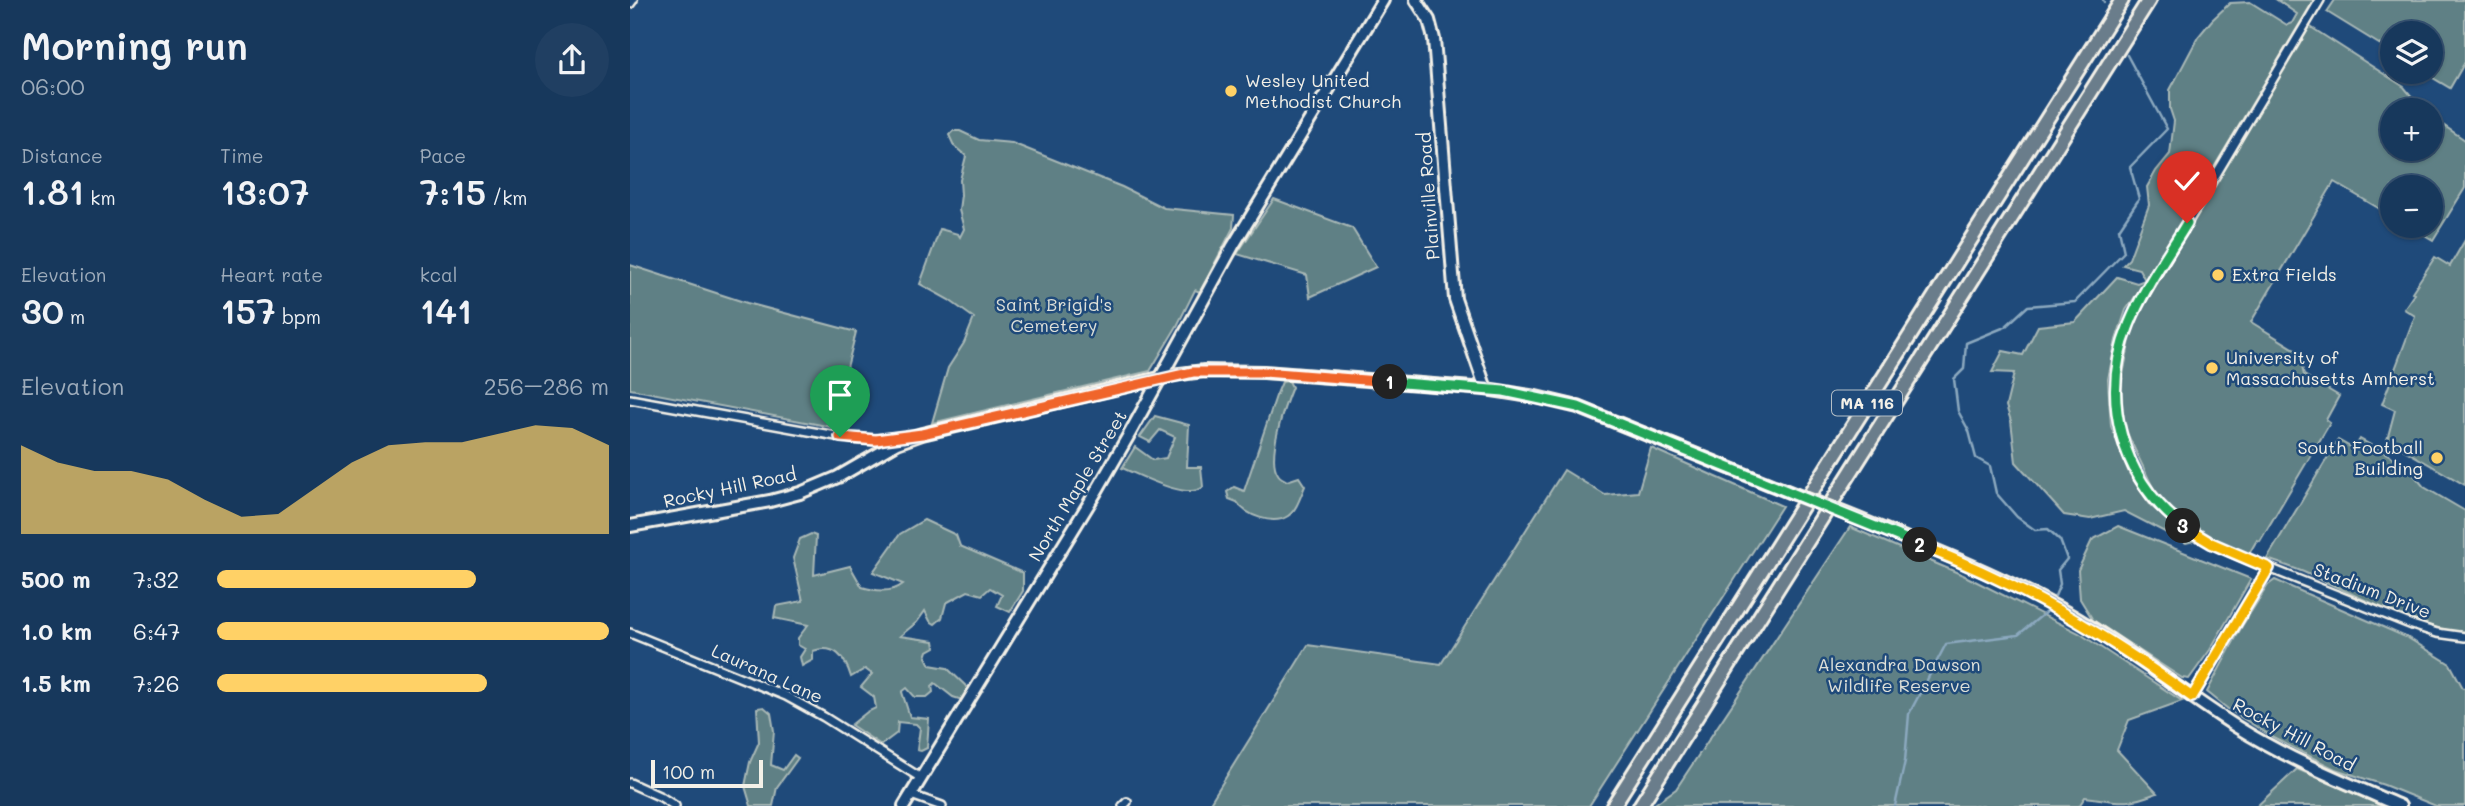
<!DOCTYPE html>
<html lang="en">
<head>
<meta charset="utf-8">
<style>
	:root { --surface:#17385c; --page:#203f62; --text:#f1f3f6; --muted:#9eacbb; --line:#365272; --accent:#ffd166 }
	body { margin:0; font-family:Mali,sans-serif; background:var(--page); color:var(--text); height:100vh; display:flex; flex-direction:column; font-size:26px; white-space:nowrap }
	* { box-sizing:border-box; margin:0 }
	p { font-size:23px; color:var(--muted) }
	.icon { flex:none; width:38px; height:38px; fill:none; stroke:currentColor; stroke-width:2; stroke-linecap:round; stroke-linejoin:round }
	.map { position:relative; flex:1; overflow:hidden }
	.details { display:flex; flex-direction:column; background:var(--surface); width:630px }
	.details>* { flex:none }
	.fabs { position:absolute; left:1750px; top:21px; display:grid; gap:14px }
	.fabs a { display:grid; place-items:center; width:63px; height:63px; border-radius:50%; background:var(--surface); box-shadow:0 2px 5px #0004,0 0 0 2px var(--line); font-size:35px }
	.scale { position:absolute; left:21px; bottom:18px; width:112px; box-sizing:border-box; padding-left:7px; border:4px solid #f4f1e8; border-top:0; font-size:19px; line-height:24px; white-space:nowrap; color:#f4f1e8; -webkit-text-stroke:5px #1f4a7a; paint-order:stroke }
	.pin { position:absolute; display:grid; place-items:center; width:60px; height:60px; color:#fff; margin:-72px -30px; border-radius:50% 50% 50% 0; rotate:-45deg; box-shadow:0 0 7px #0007 }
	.pin .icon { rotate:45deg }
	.km { position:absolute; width:35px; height:35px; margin:-18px; border-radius:50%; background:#222; color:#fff; font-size:19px; line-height:35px; text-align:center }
	.round { display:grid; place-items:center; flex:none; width:74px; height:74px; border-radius:37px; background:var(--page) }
	.head { display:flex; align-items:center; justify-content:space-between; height:119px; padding:0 21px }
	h1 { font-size:38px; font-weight:600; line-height:52px }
	.figures { display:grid; grid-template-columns:repeat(3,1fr); gap:10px; height:119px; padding:7px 21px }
	.figures div { display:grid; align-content:center }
	.figures b { font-size:35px; font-weight:600 }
	.figures small { font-size:19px; font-weight:400 }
	.figures p { font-size:19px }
	.chart { height:196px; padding:14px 21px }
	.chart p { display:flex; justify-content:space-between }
	.chart svg { width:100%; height:126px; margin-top:7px; fill:var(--accent); opacity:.7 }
	ul { padding:0 21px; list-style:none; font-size:23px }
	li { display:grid; grid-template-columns:112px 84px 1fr; align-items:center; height:52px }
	li i { height:18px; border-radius:9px; background:var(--accent) }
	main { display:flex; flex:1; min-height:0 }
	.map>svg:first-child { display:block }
	.green { fill:#5e8085; stroke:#a9b8b6; stroke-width:2 }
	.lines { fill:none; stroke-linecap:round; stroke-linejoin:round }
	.stream { stroke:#8ca9bf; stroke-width:2.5 }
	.street-casing { stroke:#f4f1e8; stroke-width:12 }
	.secondary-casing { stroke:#f4f1e8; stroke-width:16 }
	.primary-casing { stroke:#f4f1e8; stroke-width:18 }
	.street { stroke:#1f4a7a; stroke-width:7 }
	.secondary { stroke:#1f4a7a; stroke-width:10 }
	.primary { stroke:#6b7d8b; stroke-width:12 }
	.secondary-bridge-casing { stroke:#f4f1e8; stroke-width:16; stroke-linecap:butt }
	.secondary-bridge { stroke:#1f4a7a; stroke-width:10 }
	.split-1-casing { stroke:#fff; stroke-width:14 }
	.split-2-casing { stroke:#fff; stroke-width:14 }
	.split-3-casing { stroke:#fff; stroke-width:14 }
	.split-4-casing { stroke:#fff; stroke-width:14 }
	.split-1 { stroke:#f0652b; stroke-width:9 }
	.split-2 { stroke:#22a559; stroke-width:9 }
	.split-3 { stroke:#f5b400; stroke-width:9 }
	.split-4 { stroke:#22a559; stroke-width:9 }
	.poi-dot { fill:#ffd166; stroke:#1f4a7a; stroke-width:2.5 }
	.labels { text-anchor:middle; stroke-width:5; stroke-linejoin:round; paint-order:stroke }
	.shield { fill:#1f4a7a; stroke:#b4bfc7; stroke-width:2 }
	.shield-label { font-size:16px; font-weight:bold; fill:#f4f1e8 }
	.poi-label { font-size:18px; fill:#f4f1e8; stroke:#1f4a7a; text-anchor:start }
	.street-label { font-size:18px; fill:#f4f1e8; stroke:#1f4a7a }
	.park-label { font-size:18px; fill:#dee0d9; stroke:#1f4a7a }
</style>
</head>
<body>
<main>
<section class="details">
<div class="head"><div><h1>Morning run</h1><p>06:00</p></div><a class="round"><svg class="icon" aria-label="share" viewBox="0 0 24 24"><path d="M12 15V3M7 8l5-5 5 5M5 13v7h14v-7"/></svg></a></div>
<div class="figures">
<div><p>Distance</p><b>1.81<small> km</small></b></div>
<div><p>Time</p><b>13:07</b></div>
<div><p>Pace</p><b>7:15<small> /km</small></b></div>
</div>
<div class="figures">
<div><p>Elevation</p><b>30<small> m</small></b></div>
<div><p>Heart rate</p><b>157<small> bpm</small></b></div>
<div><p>kcal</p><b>141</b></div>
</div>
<div class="chart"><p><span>Elevation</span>256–286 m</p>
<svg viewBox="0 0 160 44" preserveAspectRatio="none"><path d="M0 44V13L10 19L20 22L30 22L40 25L50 32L60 38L70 37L80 28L90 19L100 13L110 12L120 12L130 9L140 6L150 7L160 13V44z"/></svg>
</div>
<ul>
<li><b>500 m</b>7:32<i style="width:66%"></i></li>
<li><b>1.0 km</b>6:47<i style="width:100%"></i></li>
<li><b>1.5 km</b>7:26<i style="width:69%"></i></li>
</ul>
</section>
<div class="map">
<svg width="1835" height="806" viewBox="0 0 1835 806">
	<rect width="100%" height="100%" fill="#1f4a7a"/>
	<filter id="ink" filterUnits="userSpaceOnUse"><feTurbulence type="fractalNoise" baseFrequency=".0143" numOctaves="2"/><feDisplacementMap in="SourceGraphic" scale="14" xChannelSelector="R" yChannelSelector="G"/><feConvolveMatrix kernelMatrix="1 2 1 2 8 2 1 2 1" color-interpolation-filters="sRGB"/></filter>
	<g filter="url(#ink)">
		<g class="green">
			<polygon points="1647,0 1684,0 1516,281 1496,310 1486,340 1478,379 1481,426 1499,473 1521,506 1564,541 1556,543 1494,511 1460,519 1434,515 1386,462 1381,421 1376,406 1384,373 1362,372 1373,351 1393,355 1408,326 1445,322 1487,277 1507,283 1515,280 1509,269 1493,265 1499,259 1519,205 1517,187 1526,171 1540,154 1544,121 1540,109 1540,90 1568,37 1582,20 1600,3 1620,2 1657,25 1662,23 1667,14"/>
			<polygon points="1705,0 1835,0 1835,62 1820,88 1793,72 1801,72 1801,33 1762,33 1762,52 1697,12"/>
			<polygon points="1676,24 1774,87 1793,110 1762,110 1762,149 1801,149 1801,117 1835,140 1835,188 1803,240 1779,226 1801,226 1801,187 1762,187 1762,216 1704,182 1621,322 1668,351 1674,375 1709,396 1696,420 1700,423 1630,541 1627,540 1616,559 1533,509 1486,410 1506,309"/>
			<polygon points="323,131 330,131 349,140 382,143 492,187 534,208 604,215 603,228 570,292 565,290 547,326 520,371 302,423 318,368 334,343 344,318 319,300 290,284 310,229 328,234 330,237 334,229 329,210 331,195 330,180 336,156 324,146 319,135"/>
			<polygon points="644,199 722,228 746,267 680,297 677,275 607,254"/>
			<polygon points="1835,240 1835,485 1757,440 1765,410 1752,404 1785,316 1774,309 1784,294 1782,292 1805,257 1820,266"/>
			<polygon points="0,265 117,303 226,332 202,427 0,389"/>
			<path d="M659 381 662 387C655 404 636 458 648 474 649 477 654 479 657 481L669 477 675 486C671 495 667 510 658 516 643 526 615 515 607 502L599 499 597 492 604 487 614 491 646 396 652 382Z"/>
			<path d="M525 416 559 425 557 467H571L573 487C558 501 510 475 492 468L505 447 523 460 536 458 545 437 530 430 520 442 510 437Z"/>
			<path d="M1730 439 1764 458 1780 470 1794 487 1835 511V632C1792 631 1720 592 1678 574 1665 568 1651 564 1637 559L1708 440 1724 449Z"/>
			<polygon points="1021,448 1152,506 959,806 578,806 678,645 811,664 934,470 975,495 1008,492"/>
			<path d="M294 520 326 535 330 546 393 573V591L380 612 367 606 372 595 360 588 352 595 338 591 316 603 312 618 305 624 300 621 295 611 287 622 270 636 304 641 305 647 298 651 296 657 300 665 317 668 339 689V696L332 700 323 697 305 683 302 686 303 692 297 697H285L277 688 272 692 280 717 299 719 297 748 291 751 287 750 290 728 286 724 268 722 267 733 251 745 221 725 237 712 246 708 244 697 231 687 242 674 235 669 221 677C215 657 205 644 183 651V660L172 666 170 657 175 649 168 645V638L178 625 144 618 146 606 173 601 163 558 170 539 181 534 186 536 184 575 220 566 232 587C245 591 262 593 273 584L243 572 270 534Z"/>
			<polygon points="1488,526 1621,579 1580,650 1559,679 1552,678 1463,620 1450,599 1448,570 1462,540"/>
			<path d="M1220 527 1333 575 1449 633 1552 701 1499 720 1487 750 1527 793C1493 806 1490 801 1455 797L1449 806H1022L1046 789Z"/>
			<polygon points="1645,580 1778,638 1820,664 1833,688 1835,688 1835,806 1806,806 1754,785 1705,769 1644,738 1598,709 1577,692 1612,626 1638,585"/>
			<polygon points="134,707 141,713 144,731 141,765 153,770 164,755 168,758 147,787 143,806 121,806 115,786 120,762 129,742 127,708"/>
			<polygon points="1667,769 1753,806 1627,806"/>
		</g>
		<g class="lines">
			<g class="stream">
				<polyline points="1473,0 1474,2"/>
				<polyline points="1425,596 1430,584 1428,570 1437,559 1430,540 1418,529 1405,530 1387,517 1366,493 1360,466 1346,458 1339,431 1328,411 1324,379 1334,369 1336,343 1375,327 1398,306 1445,302 1494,252 1489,229 1509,199 1500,167 1537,129 1497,55"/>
				<polyline points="1265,806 1275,761 1279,714 1316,644 1388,635 1416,612"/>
			</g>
			<g class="street-casing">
				<g id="street">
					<polyline points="0,4 3,0"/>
					<polyline points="0,399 223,439 246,440 272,437"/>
					<path d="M1639 568C1606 555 1572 542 1544 519 1481 468 1471 379 1506 309L1690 0"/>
					<polyline points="0,633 156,696 194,717 291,778"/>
					<polyline points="1562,697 1639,568 1782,625 1807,633 1835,637"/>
					<polyline points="0,783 31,797 45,806"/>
					<polyline points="281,795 312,806"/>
					<polyline points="493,806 497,802"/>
				</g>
			</g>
			<g class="secondary-casing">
				<g id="secondary">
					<polyline points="786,0 799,20 804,39 825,299 856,389"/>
					<path d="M1206 510C1285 542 1365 572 1439 614 1498 648 1550 691 1607 727 1658 759 1714 782 1770 806"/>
					<polyline points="0,526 140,501 170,493 208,477 267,443 292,434 542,375 574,371 634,372 856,389 906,397 948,407 1164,494"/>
					<polyline points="274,806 466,492 500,433 603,246 753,0"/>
				</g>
			</g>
			<g class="primary-casing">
				<g id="primary">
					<polyline points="983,806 1492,0"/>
					<polyline points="1010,806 1519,0"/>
				</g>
			</g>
			<use href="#street" class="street"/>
			<use href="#secondary" class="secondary"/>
			<use href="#primary" class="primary"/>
			<g class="secondary-bridge-casing">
				<polyline id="secondary-bridge" points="1164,494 1206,510"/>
			</g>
			<use href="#secondary-bridge" class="secondary-bridge"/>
		</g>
	</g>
	<g class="lines" filter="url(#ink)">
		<g class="split-1-casing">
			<polyline id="split-1" points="210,437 246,440 292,434 563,372 634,372 760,382"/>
		</g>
		<g class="split-2-casing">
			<polyline id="split-2" points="760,382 874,391 948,407 1290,545"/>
		</g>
		<g class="split-3-casing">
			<path id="split-3" d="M1290 545C1394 586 1472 632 1562 697L1639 568 1581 543 1553 526"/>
		</g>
		<g class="split-4-casing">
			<path id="split-4" d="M1553 526C1491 479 1469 397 1499 325 1513 289 1537 256 1557 223"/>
		</g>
		<use href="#split-1" class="split-1"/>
		<use href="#split-2" class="split-2"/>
		<use href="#split-3" class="split-3"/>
		<use href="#split-4" class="split-4"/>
	</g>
	<g class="poi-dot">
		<circle cx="601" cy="91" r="7"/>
		<circle cx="1588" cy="275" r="7"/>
		<circle cx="1582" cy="368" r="7"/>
		<circle cx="1807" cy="458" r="7"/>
	</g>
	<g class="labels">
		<rect class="shield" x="1202" y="390.5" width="70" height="25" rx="5"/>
		<g class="shield-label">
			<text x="1237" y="409">MA 116</text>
		</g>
		<g class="poi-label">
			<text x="615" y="87">Wesley United<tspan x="615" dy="21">Methodist Church</tspan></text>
			<text x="1602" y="281">Extra Fields</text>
			<text x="1596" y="364">University of<tspan x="1596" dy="21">Massachusetts Amherst</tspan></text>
			<text x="1793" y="454" text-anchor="end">South Football<tspan x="1793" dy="21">Building</tspan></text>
		</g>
		<g class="street-label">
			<text transform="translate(799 196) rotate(-94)" y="6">Plainville Road</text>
			<text transform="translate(448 486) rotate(-59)" y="6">North Maple Street</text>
			<text transform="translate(100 488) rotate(-12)" y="6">Rocky Hill Road</text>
			<text transform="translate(1742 591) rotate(21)" y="6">Stadium Drive</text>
			<text transform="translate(137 674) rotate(24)" y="6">Laurana Lane</text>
			<text transform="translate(1664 735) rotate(28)" y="6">Rocky Hill Road</text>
		</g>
		<g class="park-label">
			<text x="424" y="311">Saint Brigid's<tspan x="424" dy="21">Cemetery</tspan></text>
			<text x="1269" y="671">Alexandra Dawson<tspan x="1269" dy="21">Wildlife Reserve</tspan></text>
		</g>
	</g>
</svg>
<div class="fabs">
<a><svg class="icon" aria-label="layers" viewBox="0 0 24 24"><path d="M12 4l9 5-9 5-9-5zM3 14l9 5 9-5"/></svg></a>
<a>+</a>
<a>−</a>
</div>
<div class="scale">100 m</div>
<div class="pin" style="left:210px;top:437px;background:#1e9e55"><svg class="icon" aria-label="arrive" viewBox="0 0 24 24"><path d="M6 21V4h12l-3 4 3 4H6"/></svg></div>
<div class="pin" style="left:1557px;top:223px;background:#d93025"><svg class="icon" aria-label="check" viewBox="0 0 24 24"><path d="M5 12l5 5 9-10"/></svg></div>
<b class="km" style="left:760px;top:382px">1</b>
<b class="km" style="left:1290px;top:545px">2</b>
<b class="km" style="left:1553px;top:526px">3</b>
</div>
</main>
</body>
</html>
